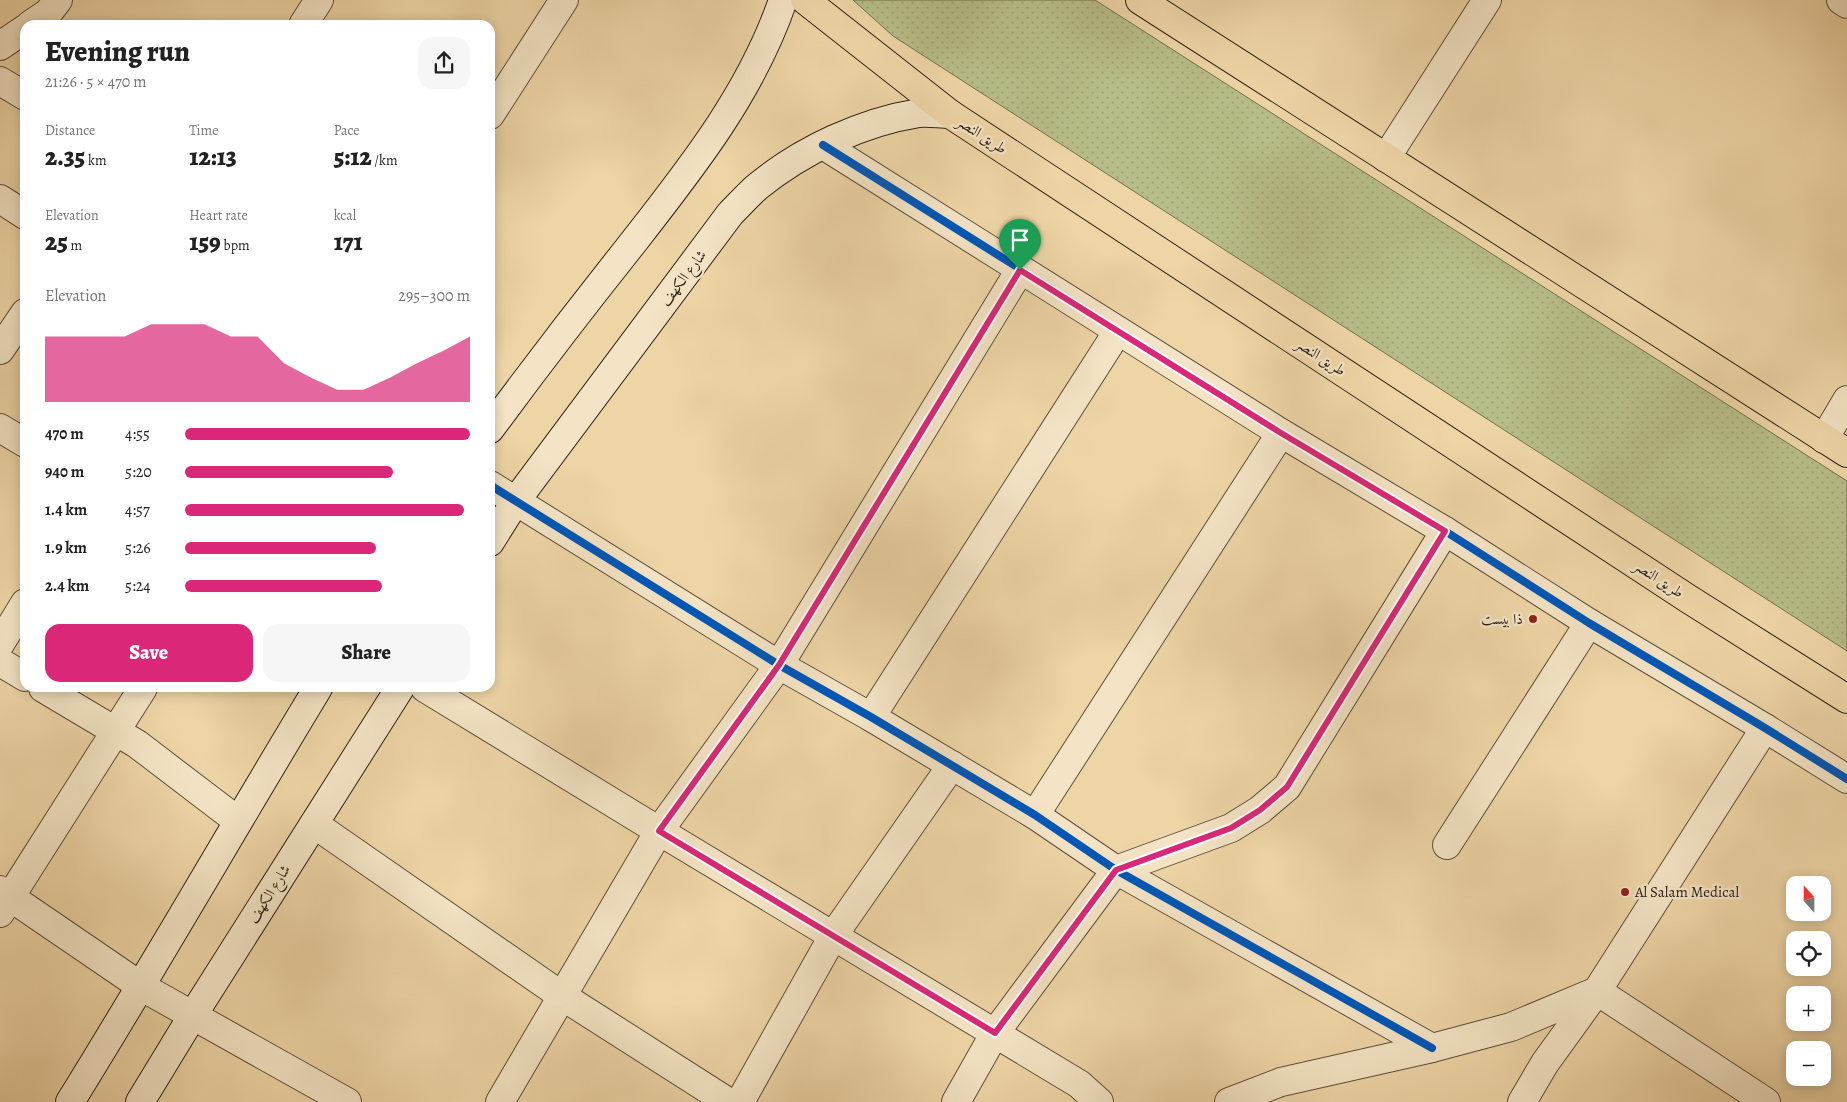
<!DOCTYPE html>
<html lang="en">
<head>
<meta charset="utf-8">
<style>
	:root { --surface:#fff; --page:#f6f6f6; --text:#222; --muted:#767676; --accent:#db2777 }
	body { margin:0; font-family:Alegreya,Amiri,serif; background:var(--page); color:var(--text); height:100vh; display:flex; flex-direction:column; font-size:19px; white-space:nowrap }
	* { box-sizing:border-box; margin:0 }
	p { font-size:16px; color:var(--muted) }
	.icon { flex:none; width:28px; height:28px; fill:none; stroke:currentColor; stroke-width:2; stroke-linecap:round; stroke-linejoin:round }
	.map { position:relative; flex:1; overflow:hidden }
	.sheet { position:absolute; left:20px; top:20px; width:475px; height:672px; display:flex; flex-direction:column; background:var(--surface); border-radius:15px; box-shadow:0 2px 12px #0003 }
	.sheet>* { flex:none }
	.needle { width:32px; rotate:339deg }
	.buttons { position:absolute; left:1786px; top:876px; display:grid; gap:10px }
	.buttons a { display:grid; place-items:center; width:45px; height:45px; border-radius:10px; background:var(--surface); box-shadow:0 2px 12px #0003; font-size:25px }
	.pin { position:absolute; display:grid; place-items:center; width:42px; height:42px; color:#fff; margin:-51px -21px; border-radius:50% 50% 50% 0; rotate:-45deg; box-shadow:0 0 5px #0007 }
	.pin .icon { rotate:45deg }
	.round { display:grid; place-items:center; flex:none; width:52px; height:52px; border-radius:15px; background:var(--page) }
	.overview { display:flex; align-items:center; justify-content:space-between; height:85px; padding:0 25px }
	h1 { font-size:28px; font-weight:800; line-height:38px }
	.stats { display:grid; grid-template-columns:repeat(3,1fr); gap:8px; height:85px; padding:5px 25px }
	.stats div { display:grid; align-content:center }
	.stats b { font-size:25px; font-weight:800 }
	.stats small { font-size:14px; font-weight:400 }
	.stats p { font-size:14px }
	.chart { height:140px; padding:10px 25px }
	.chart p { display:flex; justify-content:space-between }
	.chart svg { width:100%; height:90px; margin-top:5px; fill:var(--accent); opacity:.7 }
	.button { display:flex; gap:10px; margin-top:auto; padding:10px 25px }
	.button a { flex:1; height:58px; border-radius:15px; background:var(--accent); color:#fff; font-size:20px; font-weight:800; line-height:58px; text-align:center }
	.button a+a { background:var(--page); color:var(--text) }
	ul { padding:0 25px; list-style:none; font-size:16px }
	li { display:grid; grid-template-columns:80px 60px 1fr; align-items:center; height:38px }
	li i { height:12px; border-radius:6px; background:var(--accent) }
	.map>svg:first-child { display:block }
	.park { fill:url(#park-dots); stroke:#737050 }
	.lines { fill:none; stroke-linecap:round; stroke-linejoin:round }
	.street-casing { stroke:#5f4f3b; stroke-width:30 }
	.secondary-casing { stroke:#2f2217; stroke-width:30 }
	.primary-casing { stroke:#2f2217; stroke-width:30 }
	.street { stroke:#f4e4c5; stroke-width:28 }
	.secondary { stroke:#f4e4c5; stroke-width:28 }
	.primary { stroke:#eed5a6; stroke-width:28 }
	.cycleway-casing { stroke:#f4e4c5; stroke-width:11 }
	.cycleway { stroke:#0057b8; stroke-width:8 }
	.route-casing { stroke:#fff; stroke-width:10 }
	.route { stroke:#db2777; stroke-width:6 }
	.poi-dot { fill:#8f2418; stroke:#f4e4c5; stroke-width:2 }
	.labels { text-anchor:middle; stroke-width:4.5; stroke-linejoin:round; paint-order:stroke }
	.street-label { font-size:15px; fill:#2f2217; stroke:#f4e4c5 }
	.poi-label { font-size:15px; fill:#2f2217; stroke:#f4e4c5; text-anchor:end }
</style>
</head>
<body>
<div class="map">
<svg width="1847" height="1102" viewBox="0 0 1847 1102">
	<defs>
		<pattern id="park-dots" width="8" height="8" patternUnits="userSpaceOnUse" patternTransform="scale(1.25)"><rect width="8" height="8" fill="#b7bd88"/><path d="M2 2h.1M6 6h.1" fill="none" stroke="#9ea275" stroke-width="1.8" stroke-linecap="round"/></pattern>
	</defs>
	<rect width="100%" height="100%" fill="#eed5a6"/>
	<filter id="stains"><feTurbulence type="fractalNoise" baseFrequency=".004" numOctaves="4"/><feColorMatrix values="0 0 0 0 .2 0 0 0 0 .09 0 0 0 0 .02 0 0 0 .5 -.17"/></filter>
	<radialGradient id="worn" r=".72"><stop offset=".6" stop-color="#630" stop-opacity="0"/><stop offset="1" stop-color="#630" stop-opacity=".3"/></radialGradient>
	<polygon class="park" points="853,0 1095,0 1847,481 1847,651 893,36"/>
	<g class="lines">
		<g class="street-casing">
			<g id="street">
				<polyline points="1841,0 1847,4"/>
				<polyline points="30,25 48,13 58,0"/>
				<polyline points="303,25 319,0"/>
				<polyline points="0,46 25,29"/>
				<polyline points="0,81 25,96"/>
				<polyline points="490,115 564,0"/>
				<polyline points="823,145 1281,433 1445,531 1589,623 1765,728 1847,779"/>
				<polyline points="1386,158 1487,0"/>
				<polyline points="0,199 25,215"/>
				<polyline points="0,350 25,313"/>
				<polyline points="0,428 25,443"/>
				<polyline points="1824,439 1847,400"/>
				<polyline points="490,485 779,665 871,717 1035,815 1116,870 1432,1048"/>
				<polyline points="0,644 25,603"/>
				<polyline points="0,662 25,677"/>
				<polyline points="43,688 137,744 238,821"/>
				<polyline points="425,688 659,831 1079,1084 1099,1102"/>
				<polyline points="871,717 1118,331"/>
				<polyline points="1035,815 1281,433"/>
				<polyline points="314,824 562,996 728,1102"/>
				<polyline points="1447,845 1589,623"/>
				<polyline points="0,890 142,987 347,1102"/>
				<polyline points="0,913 143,688"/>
				<polyline points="500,1102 659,831 779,665 1020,270"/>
				<polyline points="740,1102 833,936 952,765"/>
				<polyline points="956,1102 995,1033 1116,870 1231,828 1260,810 1287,787 1445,531"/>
				<polyline points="1229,1102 1281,1082 1432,1048 1511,1027 1597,991 1765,728"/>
				<polyline points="1522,1102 1545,1063 1597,991 1766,1102"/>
			</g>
		</g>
		<g class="secondary-casing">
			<g id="secondary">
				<path d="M490 429C535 368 581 308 628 249 689 171 751 94 783 0"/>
				<path d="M490 542 515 502 730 214C739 205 748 195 757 187 802 150 862 122 919 113 929 112 940 114 950 114"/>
				<path d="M70 1102C155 965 235 825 318 688"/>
				<polyline points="140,1102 193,1015 400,688"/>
			</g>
		</g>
		<g class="primary-casing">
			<g id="primary">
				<polyline points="805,0 950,114 1687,598 1847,699"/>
				<polyline points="1140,0 1847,453"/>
			</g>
		</g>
		<use href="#street" class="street"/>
		<use href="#secondary" class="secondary"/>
		<use href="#primary" class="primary"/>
		<g class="cycleway-casing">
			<g id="cycleway">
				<polyline points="823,145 1281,433 1445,531 1589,623 1765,728 1847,779"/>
				<polyline points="490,485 779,665 871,717 1035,815 1116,870 1432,1048"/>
			</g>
		</g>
		<use href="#cycleway" class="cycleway"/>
	</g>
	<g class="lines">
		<g class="route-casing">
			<polygon id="route" points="1020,270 1281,433 1445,531 1287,787 1260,810 1231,828 1116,870 995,1033 659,831 779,665"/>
		</g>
		<use href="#route" class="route"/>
	</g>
	<g class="poi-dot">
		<circle cx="1533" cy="619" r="5"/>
		<circle cx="1625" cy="892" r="5"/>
	</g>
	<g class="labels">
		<g class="street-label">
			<text transform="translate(982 135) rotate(33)" y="5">طريق النصر</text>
			<text transform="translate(683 278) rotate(-53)" y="5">شارع الكهف</text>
			<text transform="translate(1321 357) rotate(33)" y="5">طريق النصر</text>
			<text transform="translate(1659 579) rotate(33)" y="5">طريق النصر</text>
			<text transform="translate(269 894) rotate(-58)" y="5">شارع الكهف</text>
		</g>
		<g class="poi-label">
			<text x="1523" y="624">ذا بيست</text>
			<text x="1635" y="897" text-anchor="start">Al Salam Medical</text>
		</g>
	</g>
	<rect width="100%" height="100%" filter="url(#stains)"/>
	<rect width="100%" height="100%" fill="url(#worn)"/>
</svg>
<div class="buttons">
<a><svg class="needle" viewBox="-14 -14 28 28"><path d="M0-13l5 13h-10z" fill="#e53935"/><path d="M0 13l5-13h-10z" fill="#767676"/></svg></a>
<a><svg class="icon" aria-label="locate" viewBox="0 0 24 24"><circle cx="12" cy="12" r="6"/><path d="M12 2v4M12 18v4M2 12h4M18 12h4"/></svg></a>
<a>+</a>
<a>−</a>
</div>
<div class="pin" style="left:1020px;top:270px;background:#1e9e55"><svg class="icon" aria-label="arrive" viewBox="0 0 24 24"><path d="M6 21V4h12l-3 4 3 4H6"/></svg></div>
<section class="sheet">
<div class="overview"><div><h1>Evening run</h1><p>21:26 · 5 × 470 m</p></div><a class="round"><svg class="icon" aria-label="share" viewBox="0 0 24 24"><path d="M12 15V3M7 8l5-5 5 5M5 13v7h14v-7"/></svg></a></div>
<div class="stats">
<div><p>Distance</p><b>2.35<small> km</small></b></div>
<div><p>Time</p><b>12:13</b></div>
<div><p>Pace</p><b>5:12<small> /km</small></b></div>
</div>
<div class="stats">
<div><p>Elevation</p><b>25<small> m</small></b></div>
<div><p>Heart rate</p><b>159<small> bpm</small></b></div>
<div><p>kcal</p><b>171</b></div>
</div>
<div class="chart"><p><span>Elevation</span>295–300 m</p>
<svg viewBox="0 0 160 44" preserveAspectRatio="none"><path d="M0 44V12L10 12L20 12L30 12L40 6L50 6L60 6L70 12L80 12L90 25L100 32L110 38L120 38L130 32L140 25L150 19L160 12V44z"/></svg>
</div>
<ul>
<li><b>470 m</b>4:55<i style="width:100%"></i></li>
<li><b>940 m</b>5:20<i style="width:73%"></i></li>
<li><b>1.4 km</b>4:57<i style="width:98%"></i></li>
<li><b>1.9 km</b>5:26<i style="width:67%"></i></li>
<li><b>2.4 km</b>5:24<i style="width:69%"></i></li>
</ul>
<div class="button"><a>Save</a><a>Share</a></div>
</section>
</div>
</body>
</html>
